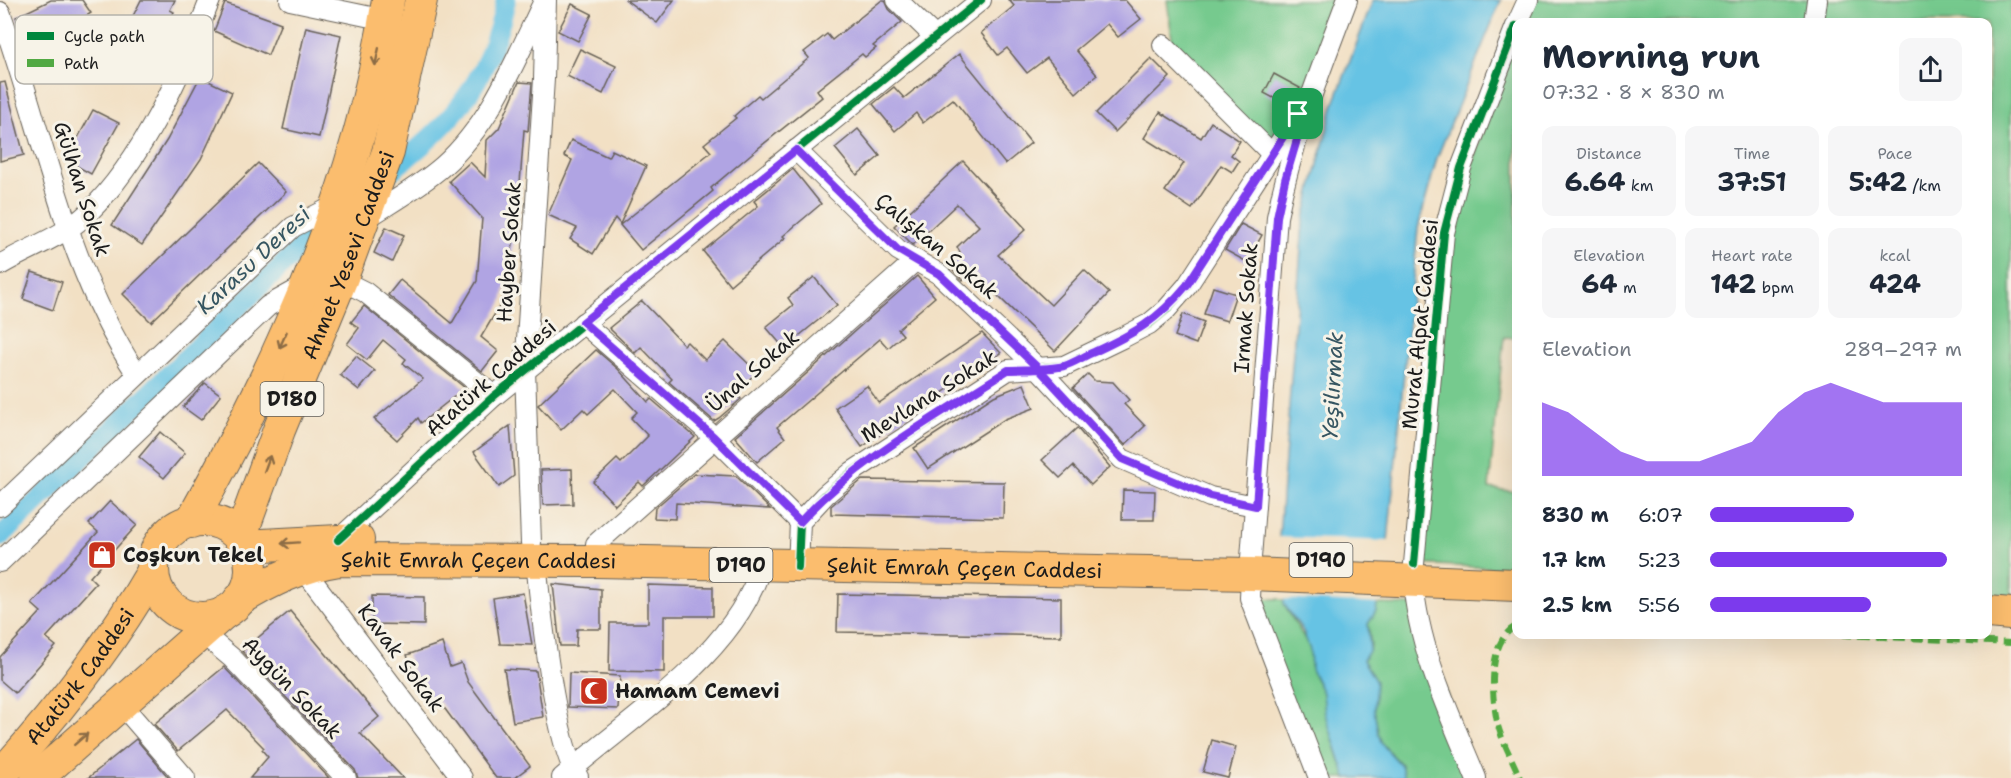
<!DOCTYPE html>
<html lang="en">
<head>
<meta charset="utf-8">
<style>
	:root { --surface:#fff; --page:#f6f6f7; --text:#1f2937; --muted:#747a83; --accent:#7c3aed }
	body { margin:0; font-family:"Shantell Sans",sans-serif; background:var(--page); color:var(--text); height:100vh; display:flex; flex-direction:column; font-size:22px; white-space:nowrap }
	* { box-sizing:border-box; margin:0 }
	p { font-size:20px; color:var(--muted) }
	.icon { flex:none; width:33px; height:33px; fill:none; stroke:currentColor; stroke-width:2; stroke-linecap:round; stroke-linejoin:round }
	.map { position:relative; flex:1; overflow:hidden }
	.sheet { position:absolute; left:1512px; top:18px; width:480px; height:621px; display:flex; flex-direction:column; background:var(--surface); border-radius:12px; box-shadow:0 6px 24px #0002 }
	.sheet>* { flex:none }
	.pin { position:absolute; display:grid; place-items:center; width:51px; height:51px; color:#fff; margin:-26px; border-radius:12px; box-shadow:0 3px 9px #0006 }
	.round { display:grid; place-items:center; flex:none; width:63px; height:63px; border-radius:12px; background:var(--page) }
	.overview { display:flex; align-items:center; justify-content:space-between; height:102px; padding:0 30px }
	h1 { font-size:33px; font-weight:700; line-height:45px }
	.figures { display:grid; grid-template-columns:repeat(3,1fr); gap:9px; height:102px; padding:6px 30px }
	.figures div { display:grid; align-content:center; border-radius:12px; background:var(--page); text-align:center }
	.figures b { font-size:26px; font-weight:700 }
	.figures small { font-size:16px; font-weight:400 }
	.figures p { font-size:16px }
	.chart { height:168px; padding:12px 30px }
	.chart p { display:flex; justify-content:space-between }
	.chart svg { width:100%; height:108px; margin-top:6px; fill:var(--accent); opacity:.7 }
	ul { padding:0 30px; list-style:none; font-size:20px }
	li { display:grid; grid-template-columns:96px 72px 1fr; align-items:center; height:45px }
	li i { height:15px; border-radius:8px; background:var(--accent) }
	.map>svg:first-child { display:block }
	.green { fill:#76ca8e; stroke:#497355; stroke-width:1.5 }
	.water { fill:#66c3e4; stroke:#417080; stroke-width:1.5 }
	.pier { fill:#f2e0c4 }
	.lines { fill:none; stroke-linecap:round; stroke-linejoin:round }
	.canal { stroke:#66c3e4; stroke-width:20 }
	.building { fill:#b0a4e3 }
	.minor-casing { stroke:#676157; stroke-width:22 }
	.trunk-casing { stroke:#676157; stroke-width:34 }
	.minor { stroke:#fff; stroke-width:20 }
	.trunk { stroke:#fbbd6e; stroke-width:32 }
	.quiet { stroke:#52a943; stroke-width:6; stroke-dasharray:12 6; stroke-linecap:butt }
	.cycleway-casing { stroke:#f7f3e8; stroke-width:11 }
	.cycleway { stroke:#00873e; stroke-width:8 }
	.oneway { stroke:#8c6c45 }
	.route-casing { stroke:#fff; stroke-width:12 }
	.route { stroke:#7c3aed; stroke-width:8 }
	.labels { text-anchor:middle; stroke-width:6; stroke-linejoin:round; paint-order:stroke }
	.shield { fill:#f7f3e8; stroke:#5e5c59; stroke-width:1.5 }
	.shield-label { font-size:20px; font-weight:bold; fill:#1c1c1c }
	.street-label { font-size:21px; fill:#1c1c1c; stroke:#f7f3e8 }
	.poi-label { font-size:21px; font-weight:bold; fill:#1c1c1c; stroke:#f7f3e8; text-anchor:start }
	.water-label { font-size:22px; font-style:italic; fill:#365662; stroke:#f7f3e8 }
	.key { fill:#f7f3e8; stroke:#b5b2ab; stroke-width:1.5 }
	.key-label { font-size:16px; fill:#1c1c1c }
</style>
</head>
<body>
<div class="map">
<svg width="2011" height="778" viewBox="0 0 2011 778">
	<rect width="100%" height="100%" fill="#f7f3e8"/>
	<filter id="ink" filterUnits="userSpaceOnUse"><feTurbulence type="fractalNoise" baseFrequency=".0167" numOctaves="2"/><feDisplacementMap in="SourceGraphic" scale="12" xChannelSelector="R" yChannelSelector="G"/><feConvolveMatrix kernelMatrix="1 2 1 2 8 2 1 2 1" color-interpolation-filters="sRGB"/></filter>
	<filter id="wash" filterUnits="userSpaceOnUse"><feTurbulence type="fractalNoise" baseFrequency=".008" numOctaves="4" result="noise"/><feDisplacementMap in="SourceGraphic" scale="24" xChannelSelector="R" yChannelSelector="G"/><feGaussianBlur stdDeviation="1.35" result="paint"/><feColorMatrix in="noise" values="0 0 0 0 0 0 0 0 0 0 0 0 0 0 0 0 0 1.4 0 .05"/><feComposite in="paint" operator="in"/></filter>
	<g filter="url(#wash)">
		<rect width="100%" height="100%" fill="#f2e0c4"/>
		<g class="green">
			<polygon points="1167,0 1347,0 1272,154 1164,46 1172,38"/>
			<polygon points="1528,0 2011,0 2011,598 1988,596 1988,22 1518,22"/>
			<polygon points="1516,26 1516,338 1504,337 1489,488 1516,492 1516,569 1414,564 1441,260"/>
			<path d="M1250 598 1283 599C1289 619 1304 632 1311 652 1313 658 1311 664 1312 670 1314 681 1324 689 1325 699 1328 725 1336 753 1347 778H1319Z"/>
			<polygon points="1377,604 1415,605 1476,778 1404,778 1401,764 1382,744 1378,733 1374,709 1374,679 1363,660 1371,646 1368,623"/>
		</g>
		<polygon class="water" points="1373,0 1501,0 1437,158 1418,228 1388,541 1376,611 1368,624 1370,650 1363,660 1376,682 1374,709 1378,733 1382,744 1401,765 1404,778 1347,778 1345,775 1325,714 1323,693 1311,669 1310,650 1303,631 1284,604 1279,537 1303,222 1333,106"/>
		<polygon class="pier" points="1277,537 1391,541 1380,604 1280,599"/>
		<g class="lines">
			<g class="canal">
				<path d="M380 179C449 127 488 87 506 0"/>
				<polyline points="0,537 327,222"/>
			</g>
		</g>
		<g id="blocks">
			<g class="building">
				<polygon points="51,0 82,0 91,13 57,35 60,39 34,52 16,17"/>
				<polygon points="141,0 175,0 170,10 174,12 147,67 120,53 134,26 129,24"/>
				<polygon points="626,0 674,0 657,23"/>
				<polygon points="882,0 885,0 889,9 902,22 873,46 876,48 865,57 862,54 817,90 822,97 751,154 711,188 713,191 641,250 620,225 711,152 704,144 736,118 734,116 758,95 761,98 809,58 804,52 827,34 832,40"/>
				<polygon points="1009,0 1125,0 1141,19 1118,37 1107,24 1076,50 1097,75 1076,93 1047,58 1027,73 1007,48 998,55 981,33 1014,6"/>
				<polygon points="225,3 281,23 268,55 214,31"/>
				<polygon points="572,4 592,14 578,41 558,31"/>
				<polygon points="306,27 341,35 319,137 283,129"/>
				<polygon points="580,49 616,66 603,94 567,76"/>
				<polygon points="959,54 1031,143 1005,164 953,99 923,123 916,113 895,131 873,104 894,87 904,98"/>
				<polygon points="1151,58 1170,77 1115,132 1096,113"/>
				<polygon points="1274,74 1300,88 1289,106 1264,93"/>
				<polygon points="200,77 232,92 201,159 142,245 112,225 167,140"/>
				<polygon points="5,82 24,155 0,161 0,83"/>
				<polygon points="519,82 532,83 528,131 524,130 517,223 502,302 481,337 498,351 482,371 388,295 400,280 452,323 477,281 482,218 449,181 470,162 485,177 487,140 499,128"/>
				<polygon points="93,110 119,123 91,174 66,160"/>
				<polygon points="1160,112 1201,138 1211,122 1240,141 1231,155 1239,161 1232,172 1221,165 1192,209 1165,191 1184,163 1144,138"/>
				<polygon points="858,129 880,156 857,175 835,148"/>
				<polygon points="571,140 608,157 612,150 646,166 620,224 615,218 593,254 570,239 577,228 548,215 572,160 564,156"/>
				<polygon points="963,161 1026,229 998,255 1051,305 1084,270 1109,293 1055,351 972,271 963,280 947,264 960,252 957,247 979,226 957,204 913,245 894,226"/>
				<polygon points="258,163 286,192 151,322 123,294"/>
				<polygon points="793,169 821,204 783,236 785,238 730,285 703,251 758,206 754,201"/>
				<polygon points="1241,224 1262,235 1247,262 1225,250"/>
				<polygon points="386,227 404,235 392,262 374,253"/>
				<polygon points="32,272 62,282 53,310 23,299"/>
				<polygon points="917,276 935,297 898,329 903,335 888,348 880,339 777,427 785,438 757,462 735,437"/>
				<polygon points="814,277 837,305 784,348 766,327 793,305 788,298"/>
				<polygon points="1213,287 1236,294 1227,321 1204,314"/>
				<polygon points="642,301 684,345 687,342 705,360 725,341 757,372 735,393 741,399 719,418 714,421 669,382 672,379 641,347 635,353 609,328"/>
				<polygon points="364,306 465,388 421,423 418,418 397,440 374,419 423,379 403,363 406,359 383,340 367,360 347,344 359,328 351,322"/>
				<polygon points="1183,314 1204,322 1196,344 1175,336"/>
				<polygon points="982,333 1001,353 862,447 835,408 867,386 879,403"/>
				<polygon points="596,350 618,369 648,402 651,399 695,437 643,486 639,482 615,505 593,482 617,459 621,463 648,436 631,418 637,412 615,389 588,414 583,409 561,430 538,405"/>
				<polygon points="356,356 375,371 359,390 340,375"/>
				<polygon points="1088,374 1095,381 1113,382 1129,400 1124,404 1145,426 1125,445 1073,388"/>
				<polygon points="205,383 221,395 201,420 183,407"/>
				<polygon points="1024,384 1034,408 1005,419 928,469 914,448 994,396"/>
				<polygon points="510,426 514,476 499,487 474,452"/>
				<polygon points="1077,428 1110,467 1091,485 1073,466 1060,478 1042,460"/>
				<polygon points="160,432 185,453 164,478 139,457"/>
				<polygon points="572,469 573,504 543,505 541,470"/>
				<polygon points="694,474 736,476 770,509 676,503 675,519 654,518 655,508"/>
				<polygon points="862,480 1004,482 1003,518 831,514 831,506"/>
				<polygon points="1123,490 1155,491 1154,520 1122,520"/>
				<polygon points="110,501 137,525 90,577 96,583 46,638 56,646 15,693 0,680 0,657 41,612 32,604 98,532 89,524"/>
				<polygon points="553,584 601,589 601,629 577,629 576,646 560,646"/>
				<polygon points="648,585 713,587 713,616 664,616 664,672 609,671 610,623 648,623"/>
				<polygon points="523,593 532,645 500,644 493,598"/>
				<polygon points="838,594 1061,598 1061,636 837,632"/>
				<polygon points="372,596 424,597 424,625 372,624"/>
				<polygon points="290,611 379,717 360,733 403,778 358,778 355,770 242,651"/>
				<polygon points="442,643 450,667 461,663 468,682 530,766 514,778 496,778 439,701 431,704 422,677 415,679 407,655"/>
				<polygon points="224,667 329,778 250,778 268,757 262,750 264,748 227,710 178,751 154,724"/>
				<polygon points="504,669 536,671 543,717 513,722"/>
				<polygon points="569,673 620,676 618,709 568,707"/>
				<polygon points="136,739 169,778 88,778 109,761"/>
				<polygon points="1212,740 1236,747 1228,778 1203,772"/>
			</g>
		</g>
	</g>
	<g filter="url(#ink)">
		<use href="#blocks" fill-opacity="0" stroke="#676157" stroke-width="1.5"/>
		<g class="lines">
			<g class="minor-casing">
				<g id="minor">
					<polyline points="290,0 385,20"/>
					<polyline points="897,0 935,37"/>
					<path d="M0 12C44 134 65 264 136 373"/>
					<polyline points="1518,22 1528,0"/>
					<polyline points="1814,22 1817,0"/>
					<polyline points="1163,45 1272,154"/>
					<polyline points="796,150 898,250 939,274 1038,368 1122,459 1210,497 1255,506"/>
					<path d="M364 220C390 203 419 187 443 166 491 123 515 61 543 3"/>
					<path d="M0 265C28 248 63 237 87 214 143 160 182 72 210 0"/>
					<polyline points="341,280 365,292 494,396"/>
					<polyline points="583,323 714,437 800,522"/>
					<polyline points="0,506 293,227 338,204"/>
					<polyline points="338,540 494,396 981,0"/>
					<polyline points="531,543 525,370 544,79 546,0"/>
					<polyline points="596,544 916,260"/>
					<path d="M1251 558 1277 217C1292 142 1320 71 1347 0"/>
					<path d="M536 560C540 604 555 746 578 777"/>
					<polyline points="0,562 268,306 306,285"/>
					<polyline points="1414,564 1444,233 1461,168 1516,26"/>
					<polyline points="302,567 462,778"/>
					<polyline points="798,567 800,522 825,495 852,472 1008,370 1064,366 1122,338 1149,324 1166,310 1187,286 1310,96"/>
					<polyline points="1251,574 1250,598 1319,778"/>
					<path d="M1413 580C1418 649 1450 715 1476 778"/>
					<polyline points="202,633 232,658 346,778"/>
					<polyline points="121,704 185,778"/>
					<path d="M562 778C628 719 736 654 761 566"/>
				</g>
			</g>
			<g class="trunk-casing">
				<g id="trunk">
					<circle cx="202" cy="569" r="49"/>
					<path d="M191 522C282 360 360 186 388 0"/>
					<path id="s1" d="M240 538 279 430 341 280 388 152 421 0"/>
					<polyline points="245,546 358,540"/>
					<path id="s2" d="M239 600C272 580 301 566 339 560L595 561 1251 574 1516 585"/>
					<polyline points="1988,612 2011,614"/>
					<path id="s3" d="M0 776C58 712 110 646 153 571"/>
					<polyline points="37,778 225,612"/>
				</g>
			</g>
			<use href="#minor" class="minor"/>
			<use href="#trunk" class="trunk"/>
			<g class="quiet">
				<path d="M1516 626C1487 641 1491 698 1498 726 1503 743 1513 761 1520 778"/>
				<polyline points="1822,634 2011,643"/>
			</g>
			<g class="cycleway-casing">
				<g id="cycleway">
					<polyline points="338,540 494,396 981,0"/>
					<polyline points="1414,564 1444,233 1461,168 1516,26"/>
					<polyline points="798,567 800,522 825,495 852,472 1008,370 1064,366 1122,338 1149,324 1166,310 1187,286 1310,96"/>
				</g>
			</g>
			<use href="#cycleway" class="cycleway"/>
		</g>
		<defs><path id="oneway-shaft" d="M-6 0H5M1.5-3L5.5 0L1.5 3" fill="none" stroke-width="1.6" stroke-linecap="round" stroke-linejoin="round" transform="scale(1.5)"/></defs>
		<g class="oneway">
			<use href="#oneway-shaft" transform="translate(377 57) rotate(102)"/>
			<use href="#oneway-shaft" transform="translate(283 340) rotate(114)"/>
			<use href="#oneway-shaft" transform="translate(267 464) rotate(-70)"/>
			<use href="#oneway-shaft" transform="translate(290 543) rotate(176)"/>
			<use href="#oneway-shaft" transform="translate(81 739) rotate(-41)"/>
		</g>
	</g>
	<g class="lines" filter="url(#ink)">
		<g class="route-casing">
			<path id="route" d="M1298 114 1187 285C1157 321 1135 333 1094 352 1084 356 1074 363 1064 366 1047 370 1026 369 1008 370 936 417 858 459 800 522L714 437 583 322 796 150 898 250 939 274 1038 368 1122 459 1210 496 1256 506 1277 217 1285 180 1310 96 1298 114"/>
		</g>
		<use href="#route" class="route"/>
	</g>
	<defs>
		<g id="shop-square" transform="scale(1.5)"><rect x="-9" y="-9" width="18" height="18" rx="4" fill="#c8321e" stroke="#f7f3e8"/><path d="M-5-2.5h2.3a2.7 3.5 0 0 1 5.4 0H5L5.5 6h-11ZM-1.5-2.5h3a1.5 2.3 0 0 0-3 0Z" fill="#fff"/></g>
		<g id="mosque-square" transform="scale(1.5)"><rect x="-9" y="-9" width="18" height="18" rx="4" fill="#c8321e" stroke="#f7f3e8"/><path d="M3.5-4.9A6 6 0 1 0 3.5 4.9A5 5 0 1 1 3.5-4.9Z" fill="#fff"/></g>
	</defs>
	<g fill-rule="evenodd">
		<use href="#shop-square" x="102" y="555"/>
		<use href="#mosque-square" x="594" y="691"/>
	</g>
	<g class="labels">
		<g class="shield">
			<rect x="260.5" y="382" width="63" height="34" rx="4.5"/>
			<rect x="1289.5" y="543" width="63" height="34" rx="4.5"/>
			<rect x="709.5" y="548" width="63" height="34" rx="4.5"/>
		</g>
		<g class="shield-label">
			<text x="292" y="406">D180</text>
			<text x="1321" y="567">D190</text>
			<text x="741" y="572">D190</text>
		</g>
		<g class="street-label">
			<text transform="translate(82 189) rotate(72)" y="7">Gülhan Sokak</text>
			<text transform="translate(937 246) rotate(40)" y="7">Çalışkan Sokak</text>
			<text transform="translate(509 252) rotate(-86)" y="7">Hayber Sokak</text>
			<text dy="7" stroke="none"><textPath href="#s1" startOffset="303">Ahmet Yesevi Caddesi</textPath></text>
			<text transform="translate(1246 308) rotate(-86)" y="7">Irmak Sokak</text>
			<text transform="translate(1420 324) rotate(-84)" y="7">Murat Alpat Caddesi</text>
			<text transform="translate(753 371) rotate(-41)" y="7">Ünal Sokak</text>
			<text transform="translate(491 378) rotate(-41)" y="7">Atatürk Caddesi</text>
			<text transform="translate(929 396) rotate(-32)" y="7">Mevlana Sokak</text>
			<text dy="7" stroke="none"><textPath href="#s2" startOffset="248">Şehit Emrah Çeçen Caddesi</textPath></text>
			<text dy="7" stroke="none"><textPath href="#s2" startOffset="734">Şehit Emrah Çeçen Caddesi</textPath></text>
			<text transform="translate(401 658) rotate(53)" y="7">Kavak Sokak</text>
			<text dy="7" stroke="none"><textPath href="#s3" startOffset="128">Atatürk Caddesi</textPath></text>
			<text transform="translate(292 688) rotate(46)" y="7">Aygün Sokak</text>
		</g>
		<g class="poi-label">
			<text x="123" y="562">Coşkun Tekel</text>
			<text x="615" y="698">Hamam Cemevi</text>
		</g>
		<g class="water-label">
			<text transform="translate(253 260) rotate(-43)" y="8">Karasu Deresi</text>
			<text transform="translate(1332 386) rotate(-87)" y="8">Yeşilırmak</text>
		</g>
	</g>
	<rect x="15" y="15" width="198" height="69" rx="9" class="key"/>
	<rect x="27" y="32" width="27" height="8" fill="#00873e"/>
	<rect x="27" y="59" width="27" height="8" fill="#52a943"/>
	<g class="key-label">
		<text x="64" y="42">Cycle path</text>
		<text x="64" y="69">Path</text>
	</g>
</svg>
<div class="pin" style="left:1298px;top:114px;background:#1e9e55"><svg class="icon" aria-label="arrive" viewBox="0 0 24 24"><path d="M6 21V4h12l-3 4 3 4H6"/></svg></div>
<section class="sheet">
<div class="overview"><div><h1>Morning run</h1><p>07:32 · 8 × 830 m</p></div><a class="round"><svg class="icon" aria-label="share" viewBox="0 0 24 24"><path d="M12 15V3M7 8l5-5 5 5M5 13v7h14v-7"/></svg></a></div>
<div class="figures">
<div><p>Distance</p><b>6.64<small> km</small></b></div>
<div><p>Time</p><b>37:51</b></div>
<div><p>Pace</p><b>5:42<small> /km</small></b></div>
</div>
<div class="figures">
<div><p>Elevation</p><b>64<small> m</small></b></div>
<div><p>Heart rate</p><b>142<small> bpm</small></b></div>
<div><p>kcal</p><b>424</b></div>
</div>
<div class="chart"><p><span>Elevation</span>289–297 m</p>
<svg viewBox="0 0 160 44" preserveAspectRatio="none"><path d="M0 44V14L10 18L20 26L30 34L40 38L50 38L60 38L70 34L80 30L90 18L100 10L110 6L120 10L130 14L140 14L150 14L160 14V44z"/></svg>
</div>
<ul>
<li><b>830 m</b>6:07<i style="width:57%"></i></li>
<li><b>1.7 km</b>5:23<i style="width:94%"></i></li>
<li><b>2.5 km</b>5:56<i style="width:64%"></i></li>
</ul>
</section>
</div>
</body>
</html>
